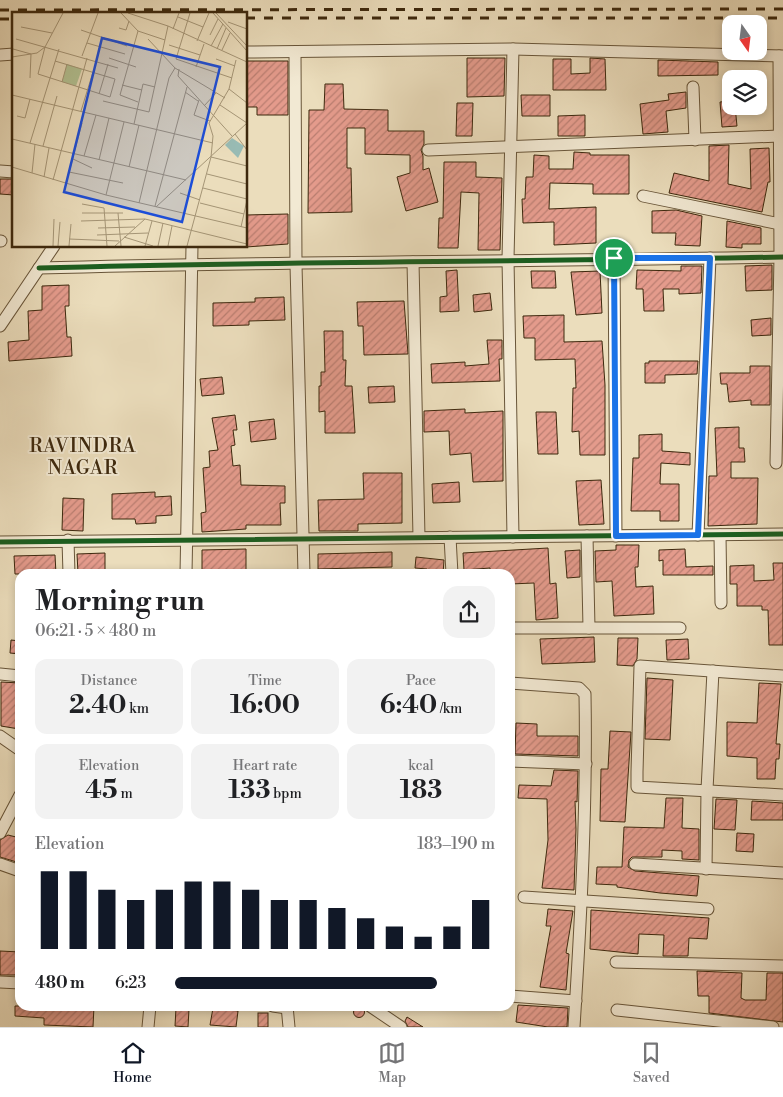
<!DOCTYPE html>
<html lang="en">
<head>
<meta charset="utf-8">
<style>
	:root { --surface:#fff; --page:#f2f2f2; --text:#202124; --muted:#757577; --line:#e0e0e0; --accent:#111827 }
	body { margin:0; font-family:"Libre Bodoni",serif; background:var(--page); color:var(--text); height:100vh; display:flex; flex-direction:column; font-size:19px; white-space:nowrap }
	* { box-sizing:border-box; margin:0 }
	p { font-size:16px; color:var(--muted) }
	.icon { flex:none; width:28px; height:28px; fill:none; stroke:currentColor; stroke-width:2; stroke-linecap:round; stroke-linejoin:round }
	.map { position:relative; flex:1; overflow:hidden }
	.sheet { position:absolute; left:15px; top:569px; width:500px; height:442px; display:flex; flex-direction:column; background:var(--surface); border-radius:15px; box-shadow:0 2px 8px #0003 }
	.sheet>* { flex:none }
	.needle { width:32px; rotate:166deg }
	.fabs { position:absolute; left:722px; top:15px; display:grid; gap:10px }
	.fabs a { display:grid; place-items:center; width:45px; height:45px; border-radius:10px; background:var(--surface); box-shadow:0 2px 8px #0003; font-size:25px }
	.pin { position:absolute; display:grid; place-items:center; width:42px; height:42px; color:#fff; margin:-21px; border:2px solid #fff; border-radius:50%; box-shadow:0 1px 5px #0007 }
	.round { display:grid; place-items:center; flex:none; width:52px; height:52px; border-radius:15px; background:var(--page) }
	.summary { display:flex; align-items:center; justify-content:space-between; height:85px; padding:0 20px }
	h1 { font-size:28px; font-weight:800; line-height:38px }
	.stats { display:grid; grid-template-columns:repeat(3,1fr); gap:8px; height:85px; padding:5px 20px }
	.stats div { display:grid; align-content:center; border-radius:12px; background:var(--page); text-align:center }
	.stats b { font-size:25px; font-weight:800 }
	.stats small { font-size:14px; font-weight:400 }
	.stats p { font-size:14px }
	.chart { height:140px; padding:10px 20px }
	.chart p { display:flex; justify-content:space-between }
	.chart svg { width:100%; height:90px; margin-top:5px; stroke:var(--accent); stroke-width:6 }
	ul { padding:0 20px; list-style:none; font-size:16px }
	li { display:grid; grid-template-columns:80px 60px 1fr; align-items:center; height:38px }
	li i { height:12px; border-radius:6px; background:var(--accent) }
	.tabs { display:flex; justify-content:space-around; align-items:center; height:70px; border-top:1px solid var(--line); background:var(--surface); font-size:14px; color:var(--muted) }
	.tabs a { display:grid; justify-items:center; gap:2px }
	.tabs .active { color:var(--accent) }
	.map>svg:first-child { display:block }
	.building { fill:url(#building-hatch); stroke:#3d280d }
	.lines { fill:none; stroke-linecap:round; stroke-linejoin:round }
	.street-casing { stroke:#685539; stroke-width:13 }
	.street { stroke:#f2e9d3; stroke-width:11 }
	.rail { stroke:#3d280d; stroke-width:3; stroke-dasharray:9 9; stroke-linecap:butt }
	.cycleway-casing { stroke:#f2e9d3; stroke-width:8 }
	.cycleway { stroke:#1b5e20; stroke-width:5 }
	.route-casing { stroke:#fff; stroke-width:10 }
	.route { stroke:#1a73e8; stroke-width:6 }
	.labels { text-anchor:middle; stroke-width:4; stroke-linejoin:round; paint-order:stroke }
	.neighbourhood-label { font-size:19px; letter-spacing:1px; fill:#3d280d; stroke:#f2e9d3 }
	.inset-road { fill:none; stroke:#a59576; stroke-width:1 }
	.view { fill:#1d4ed8; fill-opacity:0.15; stroke:#1d4ed8; stroke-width:2.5 }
	.inset-edge { fill:none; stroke:#3d280d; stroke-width:2.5 }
</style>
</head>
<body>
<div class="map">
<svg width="783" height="1027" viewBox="0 0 783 1027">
	<defs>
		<pattern id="building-hatch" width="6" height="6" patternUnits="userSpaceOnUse" patternTransform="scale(1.25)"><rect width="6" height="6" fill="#e49b8c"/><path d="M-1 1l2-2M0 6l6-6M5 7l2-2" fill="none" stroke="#ba7e71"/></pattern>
	</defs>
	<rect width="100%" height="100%" fill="#ebddbc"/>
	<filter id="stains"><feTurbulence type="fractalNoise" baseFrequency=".004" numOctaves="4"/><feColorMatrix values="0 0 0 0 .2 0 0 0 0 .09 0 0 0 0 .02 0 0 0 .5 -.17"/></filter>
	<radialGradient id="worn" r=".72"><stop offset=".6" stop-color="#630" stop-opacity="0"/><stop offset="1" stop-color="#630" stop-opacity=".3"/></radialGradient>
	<g class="building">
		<polygon points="467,58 505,58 504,96 467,97"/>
		<polygon points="590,58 605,59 606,90 553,90 553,59 571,59 571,74 590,73"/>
		<polygon points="658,60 718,62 718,75 658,76"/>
		<polygon points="246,61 288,61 288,115 257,115 257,107 246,107"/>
		<polygon points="325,84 343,84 344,109 388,110 388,131 424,131 424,144 421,150 423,156 423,170 429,168 438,202 406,211 397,177 410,173 410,155 365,154 365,128 347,128 347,168 351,168 352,212 308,213 309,110 324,110"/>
		<polygon points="686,92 686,108 666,111 668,132 643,134 640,104 669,100 668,94"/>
		<polygon points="521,95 550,95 550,116 522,116"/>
		<polygon points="731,101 731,106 735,106 737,126 722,127 720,102"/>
		<polygon points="457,103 473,103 472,136 456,136"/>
		<polygon points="585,115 585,136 558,136 558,116"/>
		<polygon points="729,145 728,184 751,189 750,149 769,148 770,182 768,182 762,212 669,193 674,173 709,181 709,146"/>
		<polygon points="574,152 590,153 590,155 629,155 629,194 593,194 593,184 550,183 549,209 596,207 596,243 554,245 554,222 523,223 522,199 525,199 526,177 533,177 534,155 549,156 549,169 573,169"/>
		<polygon points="444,162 476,162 476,177 502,178 500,250 478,250 479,193 461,192 458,248 438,248 439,218 443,218"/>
		<polygon points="0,179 12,179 14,195 0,194"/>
		<polygon points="676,210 702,216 700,246 675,245 676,233 652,233 652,211"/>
		<polygon points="288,214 288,244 246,247 246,215"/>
		<polygon points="727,221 761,228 761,244 742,244 742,248 726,247"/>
		<polygon points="772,265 772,290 746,291 745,266"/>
		<polygon points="681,266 702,266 701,293 679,294 679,289 663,289 664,311 644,311 643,289 636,289 637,270 681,271"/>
		<polygon points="457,270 459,311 440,312 440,297 447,296 446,271"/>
		<polygon points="531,271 555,271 556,288 532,288"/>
		<polygon points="600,271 602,313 576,315 571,272"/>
		<polygon points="69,285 69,306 65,306 67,337 71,337 72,356 9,361 8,342 29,340 28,311 42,310 42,286"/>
		<polygon points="490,293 492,310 474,312 473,295"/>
		<polygon points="284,297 285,320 249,321 249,325 213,326 213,303 255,302 255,298"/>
		<polygon points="404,301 408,354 364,355 363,326 358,326 357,302"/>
		<polygon points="564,315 564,342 602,341 605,385 605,455 580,455 579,431 572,432 573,388 576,388 575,359 535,360 535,338 524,338 523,316"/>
		<polygon points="771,318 771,335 752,336 751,320"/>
		<polygon points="324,331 343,331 343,360 346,360 345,386 352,386 355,433 325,433 325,411 319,412 319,386 321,386 321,372 325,372"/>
		<polygon points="487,340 502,340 502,359 499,359 500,381 432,383 431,364 465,362 465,366 489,364"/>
		<polygon points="649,361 698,361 697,374 665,375 665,383 645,383 645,363 649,363"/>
		<polygon points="750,366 770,366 770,405 751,405 751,400 729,402 727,384 721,384 720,373 750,373"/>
		<polygon points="222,377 224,394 202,396 200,379"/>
		<polygon points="394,386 395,402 369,403 368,387"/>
		<polygon points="465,409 465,413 503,411 503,481 473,482 471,453 450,455 449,431 424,432 424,411"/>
		<polygon points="536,412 556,412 558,454 538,454"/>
		<polygon points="235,415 237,430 233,430 235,445 231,446 233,466 240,465 241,485 285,486 285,503 280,503 281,525 246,525 246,529 202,532 201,513 206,512 203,468 210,467 209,451 218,450 212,418"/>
		<polygon points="274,419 276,439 251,442 249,422"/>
		<polygon points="739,427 739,448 744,448 745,462 731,462 731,478 758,478 757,524 708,526 709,476 717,476 715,428"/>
		<polygon points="662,434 662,451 690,453 690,465 661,463 660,484 679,484 679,521 660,521 660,511 631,511 633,458 639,458 639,435"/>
		<polygon points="363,473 402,473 402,523 358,524 358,531 319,531 318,500 364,499"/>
		<polygon points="601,480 604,524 579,525 576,481"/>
		<polygon points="459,482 460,502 433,503 432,484"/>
		<polygon points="155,492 155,497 171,496 172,515 156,516 156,523 136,524 135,519 112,519 112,494"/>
		<polygon points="63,498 84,499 83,531 62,530"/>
		<polygon points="616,545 639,545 638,567 635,567 636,587 653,586 654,614 614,616 612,581 596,582 595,551 616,550"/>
		<polygon points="548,548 550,584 556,583 558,618 536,620 534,583 510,584 510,574 490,574 490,568 464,570 463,553"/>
		<polygon points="246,549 246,570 202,570 202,550"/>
		<polygon points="685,549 686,567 713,566 713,575 663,575 663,560 659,561 659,550"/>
		<polygon points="580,550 580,577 567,578 565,551"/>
		<polygon points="392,552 392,567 318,569 318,554"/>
		<polygon points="105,553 105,572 78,573 77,554"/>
		<polygon points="55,555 56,574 15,574 14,556"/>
		<polygon points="416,557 444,560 443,574 426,574 427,569 415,568"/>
		<polygon points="773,563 783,563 783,645 769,645 768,610 762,610 762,606 737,606 737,584 730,584 730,566 754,565 754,581 774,580"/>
		<polygon points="594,637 595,662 542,664 540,639"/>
		<polygon points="618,638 638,638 637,659 633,666 617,665"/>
		<polygon points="688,639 689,659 667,660 666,640"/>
		<polygon points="11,640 20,641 20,654 10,653"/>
		<polygon points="647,678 673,680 670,740 645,739"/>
		<polygon points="1,682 20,683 19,729 1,726"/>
		<polygon points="759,683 781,684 776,744 780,744 779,759 776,759 775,779 757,779 757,758 727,756 727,722 757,723"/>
		<polygon points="516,723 537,724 537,736 578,736 578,756 515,754"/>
		<polygon points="610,731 631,732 625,822 600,821 601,769 608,769"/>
		<polygon points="554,770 578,771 577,802 575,801 576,829 574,890 542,888 548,840 547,799 518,798 519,785 551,786"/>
		<polygon points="666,798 683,798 682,828 699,829 699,860 682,859 682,851 662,850 662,857 632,857 629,860 628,867 635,871 699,876 697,896 660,893 617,887 617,885 596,884 597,867 622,867 624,827 664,828"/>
		<polygon points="716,799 737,800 735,830 714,829"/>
		<polygon points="752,801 783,803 783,820 751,820"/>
		<polygon points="737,833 754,834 753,852 736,851"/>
		<polygon points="8,835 20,838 20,863 0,857 0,840"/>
		<polygon points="548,909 573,911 566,953 569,954 566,990 540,987 551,926 546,926"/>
		<polygon points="591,910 709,918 707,939 689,938 688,956 663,956 664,935 639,934 638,954 590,949"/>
		<polygon points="0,951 20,952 20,975 0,975"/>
		<polygon points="697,971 742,973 741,998 745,1000 766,1000 767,973 783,973 783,1022 709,1013 709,996 698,996"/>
		<polygon points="518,1005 568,1008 567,1027 548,1027 516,1022"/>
		<polygon points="15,1006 94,1006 93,1027 44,1025 44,1018 15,1016"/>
		<circle cx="359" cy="1012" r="5.5"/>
		<polygon points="176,1008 189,1009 188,1027 175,1026"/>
		<polygon points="213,1008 238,1011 236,1027 210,1025"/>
		<rect x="258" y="1013" width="10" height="14"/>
		<polygon points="407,1017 423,1027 408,1027 405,1021"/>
	</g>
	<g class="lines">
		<g class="street-casing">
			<g id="street">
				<polyline points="513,49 508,259 513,537"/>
				<polyline points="246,52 513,49 783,56"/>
				<polyline points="295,52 296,265 304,574"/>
				<polyline points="0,55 14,54"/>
				<polyline points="693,87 695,140"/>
				<polyline points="428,150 779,136"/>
				<polyline points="0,171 14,172"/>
				<polyline points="643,196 780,224"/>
				<polyline points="0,241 1,241"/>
				<polyline points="614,258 616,536"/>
				<polyline points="413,262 419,537"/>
				<path d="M39 268C287 261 535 262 783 257"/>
				<polyline points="0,326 54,246"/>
				<polyline points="776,463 780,257 779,56"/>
				<polyline points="698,535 710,258"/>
				<polyline points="720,535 721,603"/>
				<polyline points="587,536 589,628"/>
				<polyline points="450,537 452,574"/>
				<polyline points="68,540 69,574"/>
				<polyline points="0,542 783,534"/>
				<polyline points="186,574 192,246"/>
				<polyline points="510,628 680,628"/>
				<polyline points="0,674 20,676"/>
				<polyline points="783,676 640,666 637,772 637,787 783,795"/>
				<path d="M510 683 579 688 585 694C587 805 581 916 574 1027"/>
				<polyline points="0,736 20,750"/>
				<polyline points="510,761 586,764"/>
				<polyline points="0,833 20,795"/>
				<polyline points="0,864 20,871"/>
				<polyline points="635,864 783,873"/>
				<polyline points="706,869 707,790 713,671"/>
				<polyline points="524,897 708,909"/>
				<polyline points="616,962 783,966"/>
				<polyline points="0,982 20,983"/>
				<polyline points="510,996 576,1001"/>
				<polyline points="273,1006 287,1008"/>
				<polyline points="287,1006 289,1027"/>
				<polyline points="370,1006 401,1027"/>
				<polyline points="617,1010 773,1027"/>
				<polyline points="148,1027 150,1006"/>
			</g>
		</g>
		<use href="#street" class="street"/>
		<g class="rail">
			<polyline points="0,10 783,9"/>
			<polyline points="246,18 783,18"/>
			<polyline points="0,19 14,19"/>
		</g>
		<g class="cycleway-casing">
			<g id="cycleway">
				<path d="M39 268C287 261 535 262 783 257"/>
				<polyline points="0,542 783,534"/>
			</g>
		</g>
		<use href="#cycleway" class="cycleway"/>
	</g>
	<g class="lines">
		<g class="route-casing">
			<polygon id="route" points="614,258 710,258 698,535 616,536"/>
		</g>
		<use href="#route" class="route"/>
	</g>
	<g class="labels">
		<g class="neighbourhood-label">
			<text x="83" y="452">RAVINDRA<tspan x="83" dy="22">NAGAR</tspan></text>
		</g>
	</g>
	<g transform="translate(12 12)">
		<rect width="235" height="235" fill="#ebddbc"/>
		<path d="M55 52 70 57 64 74 50 70Z" fill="#b3c293"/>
		<path d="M220 126 232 134 226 146 213 133Z" fill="#98bbb4"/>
		<path class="inset-road" d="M109 1 126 19 153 28M116 1 156 14 235 50M201 1 235 39M204 1 235 34M166 5 191 15M216 10 235 17M9 15 40 21M107 16 114 18 117 9M161 17 167 1M69 18 115 34M198 23 206 7M4 27 106 56M136 27 163 56 213 86M185 29 197 1M75 31 113 42M157 33 188 43M199 34 211 12M33 35 26 62 98 85 103 67 43 49M1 37 19 42 18 66M205 37 214 16M210 38 218 21M70 44 86 1M0 45 25 41 33 35 51 1M97 46 124 55M164 47 220 66M164 47 178 1M204 47 223 54M184 55 192 32M167 57 166 64 220 124M50 70 55 52M110 73 130 78M217 77 235 91M173 80 186 89M87 82 96 52M0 83 201 131M187 88 182 103 198 109M91 89 137 100 156 14M126 90 108 83 126 19M208 93 235 111M192 94 204 81M69 99 81 60M5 104 13 106 18 87M122 112 131 72 143 75M223 122 235 138M0 127 174 168M18 131 47 37M31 134 45 84M72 144 84 103M199 145 235 154M61 147 80 156M87 148 97 106M0 155 94 183 235 216M117 155 127 113M57 160 111 171M20 161 23 132M195 162 235 172M32 165 37 136M41 168 75 46M54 172 70 111M191 176 235 187M168 181 188 188M94 183 112 110M127 191 157 66 163 56M188 191 232 202M70 192 92 196 95 234M143 194 175 75M144 195 235 111M70 201H111M106 201 109 234M69 209 133 207M229 215 235 188M86 216 123 215M85 223 136 221M112 225 141 234M57 227 107 229M41 234 42 207M46 234 48 210M57 234 59 212M103 234 133 207 235 232M133 234 140 209M146 234 151 211M156 234 160 214M175 234 199 145 201 124 197 111 217 77 224 48"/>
		<path class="view" d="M90 26 208 55 170 210 52 180Z"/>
		<rect width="235" height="235" class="inset-edge"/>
	</g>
	<rect width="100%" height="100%" filter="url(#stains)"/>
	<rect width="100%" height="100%" fill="url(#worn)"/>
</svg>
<div class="fabs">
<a><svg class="needle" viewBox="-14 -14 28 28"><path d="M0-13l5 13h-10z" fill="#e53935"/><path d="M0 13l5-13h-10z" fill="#757577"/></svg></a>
<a><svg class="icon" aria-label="layers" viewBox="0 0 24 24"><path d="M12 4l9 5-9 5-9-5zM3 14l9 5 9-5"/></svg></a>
</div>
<div class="pin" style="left:614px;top:258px;background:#1e9e55"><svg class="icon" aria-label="arrive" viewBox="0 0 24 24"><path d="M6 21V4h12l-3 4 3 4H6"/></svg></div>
<section class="sheet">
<div class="summary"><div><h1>Morning run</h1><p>06:21 · 5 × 480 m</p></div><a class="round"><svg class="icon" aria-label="share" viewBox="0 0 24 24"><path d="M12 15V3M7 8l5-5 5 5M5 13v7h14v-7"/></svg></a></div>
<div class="stats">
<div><p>Distance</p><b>2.40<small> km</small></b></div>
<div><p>Time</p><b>16:00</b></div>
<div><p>Pace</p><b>6:40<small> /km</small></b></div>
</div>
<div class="stats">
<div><p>Elevation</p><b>45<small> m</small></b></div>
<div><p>Heart rate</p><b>133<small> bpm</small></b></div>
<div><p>kcal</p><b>183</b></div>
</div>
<div class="chart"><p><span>Elevation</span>183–190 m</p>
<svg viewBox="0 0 160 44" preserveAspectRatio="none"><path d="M5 44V6M15 44V6M25 44V15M35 44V20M45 44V15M55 44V11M65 44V11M75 44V15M85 44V20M95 44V20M105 44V24M115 44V29M125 44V33M135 44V38M145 44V33M155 44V20"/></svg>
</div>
<ul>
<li><b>480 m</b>6:23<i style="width:82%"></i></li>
</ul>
</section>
</div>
<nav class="tabs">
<a class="active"><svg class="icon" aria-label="home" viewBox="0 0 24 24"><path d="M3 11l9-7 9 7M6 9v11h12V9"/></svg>Home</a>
<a><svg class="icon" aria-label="map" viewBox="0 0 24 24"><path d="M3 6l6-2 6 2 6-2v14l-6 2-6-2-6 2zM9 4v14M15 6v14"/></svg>Map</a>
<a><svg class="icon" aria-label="saved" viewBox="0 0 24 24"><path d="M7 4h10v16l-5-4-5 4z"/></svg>Saved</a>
</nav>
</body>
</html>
